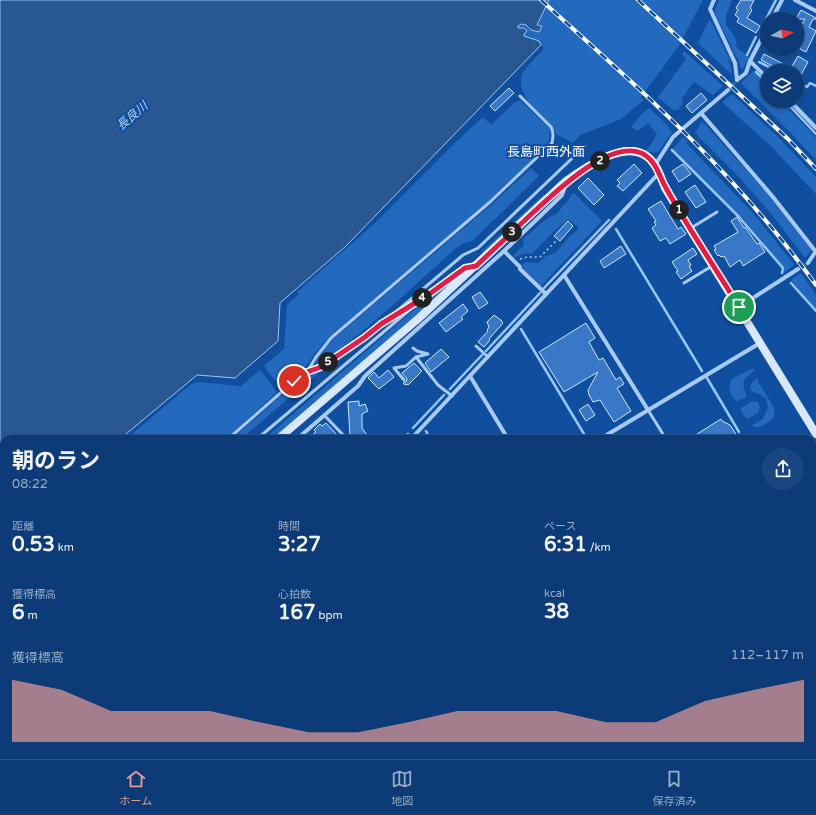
<!DOCTYPE html>
<html lang="ja">
<head>
<meta charset="utf-8">
<style>
	:root { --surface:#0c3b77; --page:#1a467f; --text:#f1f3f6; --muted:#9aadc6; --line:#2c5589; --accent:#e69b98 }
	body { margin:0; font-family:"Varela Round","Noto Sans JP",sans-serif; background:var(--page); color:var(--text); height:100vh; display:flex; flex-direction:column; font-size:15px; white-space:nowrap }
	* { box-sizing:border-box; margin:0 }
	p { font-size:13px; color:var(--muted) }
	.icon { flex:none; width:22px; height:22px; fill:none; stroke:currentColor; stroke-width:2; stroke-linecap:round; stroke-linejoin:round }
	.map { position:relative; flex:1; overflow:hidden }
	.panel { position:absolute; left:0px; top:435px; width:816px; height:324px; display:flex; flex-direction:column; background:var(--surface); border-radius:12px 12px 0 0; box-shadow:0 2px 6px #0003,0 0 0 1px var(--line) }
	.panel>* { flex:none }
	.needle { width:26px; rotate:82deg }
	.controls { position:absolute; left:760px; top:12px; display:grid; gap:8px }
	.controls a { display:grid; place-items:center; width:44px; height:44px; border-radius:50%; background:var(--surface); box-shadow:0 2px 6px #0003,0 0 0 1px var(--line); font-size:20px }
	.pin { position:absolute; display:grid; place-items:center; width:34px; height:34px; color:#fff; margin:-17px; border:2px solid #fff; border-radius:50%; box-shadow:0 1px 4px #0007 }
	.km { position:absolute; width:20px; height:20px; margin:-10px; border-radius:50%; background:#222; color:#fff; font-size:11px; line-height:20px; text-align:center }
	.round { display:grid; place-items:center; flex:none; width:42px; height:42px; border-radius:21px; background:var(--page) }
	.headline { display:flex; align-items:center; justify-content:space-between; height:68px; padding:0 12px }
	h1 { font-size:22px; font-weight:700; line-height:30px }
	.metrics { display:grid; grid-template-columns:repeat(3,1fr); gap:6px; height:68px; padding:4px 12px }
	.metrics div { display:grid; align-content:center }
	.metrics b { font-size:20px; font-weight:700 }
	.metrics small { font-size:11px; font-weight:400 }
	.metrics p { font-size:11px }
	.chart { height:112px; padding:8px 12px }
	.chart p { display:flex; justify-content:space-between }
	.chart svg { width:100%; height:72px; margin-top:4px; fill:var(--accent); opacity:.7 }
	.tabs { display:flex; justify-content:space-around; align-items:center; height:56px; border-top:1px solid var(--line); background:var(--surface); font-size:11px; color:var(--muted) }
	.tabs a { display:grid; justify-items:center; gap:2px }
	.tabs .current { color:var(--accent) }
	.map>svg:first-child { display:block }
	.green { fill:#2369bd }
	.water { fill:#295792; stroke:#99c6f8 }
	.lines { fill:none; stroke-linecap:round; stroke-linejoin:round }
	.stream { stroke:#99c6f8; stroke-width:2.5 }
	.building { fill:#3978c6; stroke:#d0e5fe }
	.street-tunnel { stroke:#3469ad; stroke-width:4; stroke-dasharray:4 2; stroke-linecap:butt }
	.path { stroke:#a7cbf5; stroke-width:1.5; stroke-dasharray:2 3; stroke-linecap:butt }
	.lane { stroke:#a7cbf5; stroke-width:3 }
	.street { stroke:#a7cbf5; stroke-width:4 }
	.secondary { stroke:#d8e8fe; stroke-width:8 }
	.rail-casing { stroke:#fff; stroke-width:4 }
	.rail { stroke:#104f9f; stroke-width:2.5; stroke-dasharray:8; stroke-linecap:butt }
	.route-casing { stroke:#fff; stroke-width:8 }
	.route { stroke:#e11d48; stroke-width:5 }
	.labels { text-anchor:middle; stroke-width:4; stroke-linejoin:round; paint-order:stroke }
	.water-label { font-size:12px; font-style:italic; fill:#b4d5fb; stroke:#104f9f }
	.quarter-label { font-size:13px; fill:#fff; stroke:#104f9f }
</style>
</head>
<body>
<div class="map">
<svg width="816" height="759" viewBox="0 0 816 759">
	<rect width="100%" height="100%" fill="#104f9f"/>
	<g class="green">
		<path d="M549 0H703L678 47 641 97 644 100 621 119 580 135 573 143 556 134 554 129C542 116 515 95 522 75 523 70 540 54 544 48L541 45 539 41 524 36V34L518 28V26L526 25 529 29 537 32 540 18Z"/>
		<polygon points="719,0 732,0 726,16 726,25 735,37 737,48 749,57 743,69 741,69 738,60 716,16 715,10"/>
		<polygon points="709,20 712,23 732,64 727,59 731,66 732,75 698,43"/>
		<polygon points="684,51 723,86 713,95 694,82 682,98 683,103 678,110 673,110 658,97 686,59 682,54"/>
		<polygon points="753,71 767,86 767,101 781,101 816,138 816,160 782,124 741,83"/>
		<polygon points="732,94 777,136 816,177 816,194 770,145 722,102"/>
		<polygon points="521,101 550,129 549,141 528,164 489,201 330,336 316,352 304,369 281,388 264,366 284,349 287,305 299,294 297,292 374,224 457,141 483,117 491,125 515,102"/>
		<path d="M649 108 664 122 672 132 659 151C654 154 650 152 645 150L649 147 657 134 648 123 638 131 631 127 642 114Z"/>
		<polygon points="702,121 770,196 812,250 805,258 769,211 737,175 695,133"/>
		<polygon points="683,137 688,141 686,143 752,212 794,264 793,266 784,273 784,268 738,215 673,149"/>
		<path d="M531 168 539 176 472 241 462 244 456 248C412 288 369 328 321 364L316 362 317 358 333 339 491 205Z"/>
		<path d="M574 193 602 221 541 286 523 269 524 267 522 265 526 262 539 263 546 256 555 253 569 237 577 231 578 227 571 221 568 220 553 232 533 253C529 255 526 253 522 254 519 255 517 257 514 257V255L524 245 523 239C535 230 542 219 557 214 561 206 569 202 571 195Z"/>
		<polygon points="544,194 546,195 483,254 482,251"/>
		<polygon points="801,273 816,295 816,310 791,280"/>
		<polygon points="461,275 434,300 272,439 264,439 431,295"/>
		<polygon points="323,368 324,368 241,439 232,439 294,384"/>
		<path d="M751 369H754V371C741 380 742 384 747 397L737 401C730 396 727 387 732 379Z"/>
		<polygon points="260,370 277,392 226,439 126,439 190,385 197,382 241,386"/>
		<path d="M758 378 759 379 757 380 774 408C774 412 775 415 773 418 768 424 757 429 751 426L763 419 768 408 766 399 761 395 753 392 750 388 752 382Z"/>
		<path d="M753 401 758 402 760 407 758 413 748 419C744 417 741 412 741 408Z"/>
	</g>
	<polygon class="water" points="0,0 549,0 537,25 542,26 539,32 531,30 526,25 522,24 518,26 518,28 524,28 527,31 524,34 524,36 539,41 541,45 346,246 280,303 278,341 235,378 197,375 120,439 4,439 4,535 0,539"/>
	<g class="lines">
		<g class="stream">
			<polyline points="765,21 776,0"/>
			<polyline points="747,55 756,37"/>
			<polyline points="759,62 777,71"/>
			<polyline points="756,72 767,83"/>
			<polyline points="797,82 807,87 810,83 816,86"/>
			<polyline points="785,101 816,134"/>
			<polyline points="672,150 738,216 783,268 782,273"/>
			<polyline points="616,229 702,371"/>
			<polyline points="791,283 816,311"/>
			<polyline points="544,288 609,220"/>
			<polyline points="521,329 587,439"/>
			<polyline points="486,351 540,293"/>
			<polyline points="707,378 739,432"/>
			<polyline points="450,389 482,355"/>
			<polyline points="413,428 444,395"/>
			<polyline points="426,431 430,439"/>
			<polyline points="403,439 408,434"/>
			<polyline points="812,520 816,518"/>
			<polyline points="812,552 816,558"/>
			<polyline points="87,755 92,759"/>
			<polyline points="151,755 154,759"/>
			<polyline points="308,755 310,759"/>
			<polyline points="465,755 467,759"/>
			<polyline points="623,755 625,759"/>
			<polyline points="780,755 782,759"/>
			<polyline points="103,759 107,755"/>
			<polyline points="420,759 426,755"/>
		</g>
	</g>
	<g class="building">
		<polygon points="741,0 754,0 750,8 752,10 747,18 760,26 756,33 737,22 739,18 735,15 738,10 736,8"/>
		<polygon points="801,10 816,18 816,19 813,19 809,27 816,31 806,52 800,49 800,47 797,45 797,34 805,19 796,19"/>
		<polygon points="764,54 791,68 798,56 808,62 797,82 797,71 782,71 761,60"/>
		<polygon points="509,88 514,93 495,111 490,106"/>
		<polygon points="701,93 707,100 692,113 686,106"/>
		<polygon points="634,164 642,173 623,191 617,186 620,183 617,180"/>
		<polygon points="683,164 691,174 679,182 672,171"/>
		<polygon points="588,178 604,195 594,205 578,188"/>
		<polygon points="695,185 706,202 696,208 685,192"/>
		<polygon points="661,201 678,229 681,227 686,234 670,244 666,238 660,241 652,228 656,225 654,222 656,221 648,209"/>
		<polygon points="737,217 744,228 745,227 757,244 759,243 765,252 743,266 740,260 730,267 724,256 721,257 719,255 718,256 714,250 716,249 714,246 738,232 731,221"/>
		<polygon points="568,221 573,226 560,241 554,236"/>
		<polygon points="621,246 626,254 604,268 600,261"/>
		<polygon points="693,248 697,254 688,260 691,265 689,266 692,271 681,279 676,272 678,271 672,262"/>
		<polygon points="480,292 488,303 479,309 472,297"/>
		<polygon points="463,304 468,311 461,317 463,319 446,332 439,323"/>
		<polygon points="494,315 502,321 501,321 503,323 489,339 490,340 484,347 478,342 488,331 487,330 489,327 487,322"/>
		<polygon points="586,323 595,338 589,342 599,360 603,358 616,380 620,377 624,384 617,388 631,411 614,422 600,400 593,402 589,395 588,390 598,372 564,392 539,352"/>
		<polygon points="441,349 449,357 431,372 425,363"/>
		<polygon points="414,363 422,371 408,385 407,384 405,385 403,383 406,382 407,379 402,373"/>
		<polygon points="388,370 394,377 379,389 368,378 374,372 379,378"/>
		<polygon points="359,401 359,406 365,404 368,411 362,414 362,428 367,435 350,436 348,402"/>
		<polygon points="588,404 595,415 586,421 579,410"/>
		<polygon points="721,419 722,421 730,425 739,439 689,439"/>
		<polygon points="326,423 338,436 341,439 316,439 312,435 316,432 314,430 320,424 322,426"/>
	</g>
	<g class="lines">
		<g class="street-tunnel">
			<polyline points="728,90 737,80"/>
			<polyline points="798,269 808,263"/>
		</g>
		<polyline class="path" points="520,259 527,257 540,257 557,240"/>
		<g class="lane">
			<polyline points="691,228 717,212"/>
			<polyline points="684,283 712,266"/>
			<polyline points="390,317 463,255 478,248 585,146"/>
			<polyline points="476,346 488,357"/>
			<polyline points="413,348 417,351 428,354 416,357"/>
			<path d="M307 372 316 357 331 338 490 202 552 143C553 137 554 133 551 127L520 96"/>
			<polyline points="404,380 394,368 406,366 416,357 438,385 452,396"/>
			<polyline points="648,410 666,439"/>
			<polyline points="324,415 347,439"/>
			<polyline points="228,439 294,381 307,372 321,367 365,337 381,324 428,295 465,268 470,267"/>
			<polyline points="257,439 419,302"/>
			<polyline points="0,625 4,622"/>
			<polyline points="0,651 4,647"/>
			<polyline points="0,748 4,751"/>
			<polyline points="9,755 14,759"/>
			<polyline points="576,759 583,755"/>
		</g>
		<g class="street">
			<polyline points="714,0 710,9 735,63 737,80"/>
			<polyline points="795,0 816,11"/>
			<polyline points="772,19 782,0"/>
			<polyline points="750,61 767,78"/>
			<polyline points="737,80 746,73 750,61 767,28"/>
			<polyline points="790,101 816,128"/>
			<polyline points="701,113 773,197 816,252"/>
			<polyline points="655,165 673,137 728,90"/>
			<polyline points="504,251 520,267 520,269 546,294"/>
			<polyline points="808,263 816,251"/>
			<polyline points="564,275 648,410"/>
			<polyline points="739,307 798,269"/>
			<polyline points="470,376 508,439"/>
			<polyline points="300,436 305,439"/>
			<polyline points="297,439 358,386 365,376 504,251 562,195 566,183"/>
			<polyline points="411,439 659,173"/>
			<polyline points="600,439 760,343"/>
			<polyline points="812,514 816,511"/>
			<polyline points="812,680 816,687"/>
			<polyline points="0,683 4,680"/>
			<polyline points="0,707 4,702"/>
			<polyline points="230,755 232,759"/>
			<polyline points="386,755 389,759"/>
			<polyline points="543,755 545,759"/>
			<polyline points="701,755 704,759"/>
			<polyline points="110,759 113,755"/>
			<polyline points="409,759 415,755"/>
		</g>
		<g class="secondary">
			<path d="M278 439 419 318 566 181C588 166 634 132 655 165 660 172 662 180 665 188L816 434"/>
			<polyline points="0,668 4,665"/>
		</g>
		<g class="rail-casing">
			<g id="rail">
				<path d="M541 0C606 59 673 117 732 182 762 215 790 249 816 285"/>
				<polyline points="638,0 788,139 816,169"/>
			</g>
		</g>
		<use href="#rail" class="rail"/>
	</g>
	<g class="lines">
		<g class="route-casing">
			<path id="route" d="M294 381 307 372 321 367 365 337 381 324 428 295 465 268 476 266C492 251 508 236 524 221 548 199 611 134 645 155 657 163 659 176 666 188 688 228 715 267 739 307"/>
		</g>
		<use href="#route" class="route"/>
	</g>
	<g class="labels">
		<g class="water-label">
			<text transform="translate(132 116) rotate(-41)" y="4">長良川</text>
		</g>
		<g class="quarter-label">
			<text x="546" y="156">長島町西外面</text>
		</g>
	</g>
</svg>
<div class="controls">
<a><svg class="needle" viewBox="-14 -14 28 28"><path d="M0-13l5 13h-10z" fill="#e53935"/><path d="M0 13l5-13h-10z" fill="#9aadc6"/></svg></a>
<a><svg class="icon" aria-label="layers" viewBox="0 0 24 24"><path d="M12 4l9 5-9 5-9-5zM3 14l9 5 9-5"/></svg></a>
</div>
<div class="pin" style="left:739px;top:307px;background:#1e9e55"><svg class="icon" aria-label="arrive" viewBox="0 0 24 24"><path d="M6 21V4h12l-3 4 3 4H6"/></svg></div>
<div class="pin" style="left:294px;top:381px;background:#d93025"><svg class="icon" aria-label="check" viewBox="0 0 24 24"><path d="M5 12l5 5 9-10"/></svg></div>
<b class="km" style="left:679px;top:210px">1</b>
<b class="km" style="left:600px;top:161px">2</b>
<b class="km" style="left:512px;top:232px">3</b>
<b class="km" style="left:422px;top:298px">4</b>
<b class="km" style="left:328px;top:362px">5</b>
<section class="panel">
<div class="headline"><div><h1>朝のラン</h1><p>08:22</p></div><a class="round"><svg class="icon" aria-label="share" viewBox="0 0 24 24"><path d="M12 15V3M7 8l5-5 5 5M5 13v7h14v-7"/></svg></a></div>
<div class="metrics">
<div><p>距離</p><b>0.53<small> km</small></b></div>
<div><p>時間</p><b>3:27</b></div>
<div><p>ペース</p><b>6:31<small> /km</small></b></div>
</div>
<div class="metrics">
<div><p>獲得標高</p><b>6<small> m</small></b></div>
<div><p>心拍数</p><b>167<small> bpm</small></b></div>
<div><p>kcal</p><b>38</b></div>
</div>
<div class="chart"><p><span>獲得標高</span>112–117 m</p>
<svg viewBox="0 0 160 44" preserveAspectRatio="none"><path d="M0 44V6L10 12L20 25L30 25L40 25L50 32L60 38L70 38L80 32L90 25L100 25L110 25L120 32L130 32L140 19L150 12L160 6V44z"/></svg>
</div>
</section>
</div>
<nav class="tabs">
<a class="current"><svg class="icon" aria-label="home" viewBox="0 0 24 24"><path d="M3 11l9-7 9 7M6 9v11h12V9"/></svg>ホーム</a>
<a><svg class="icon" aria-label="map" viewBox="0 0 24 24"><path d="M3 6l6-2 6 2 6-2v14l-6 2-6-2-6 2zM9 4v14M15 6v14"/></svg>地図</a>
<a><svg class="icon" aria-label="saved" viewBox="0 0 24 24"><path d="M7 4h10v16l-5-4-5 4z"/></svg>保存済み</a>
</nav>
</body>
</html>
